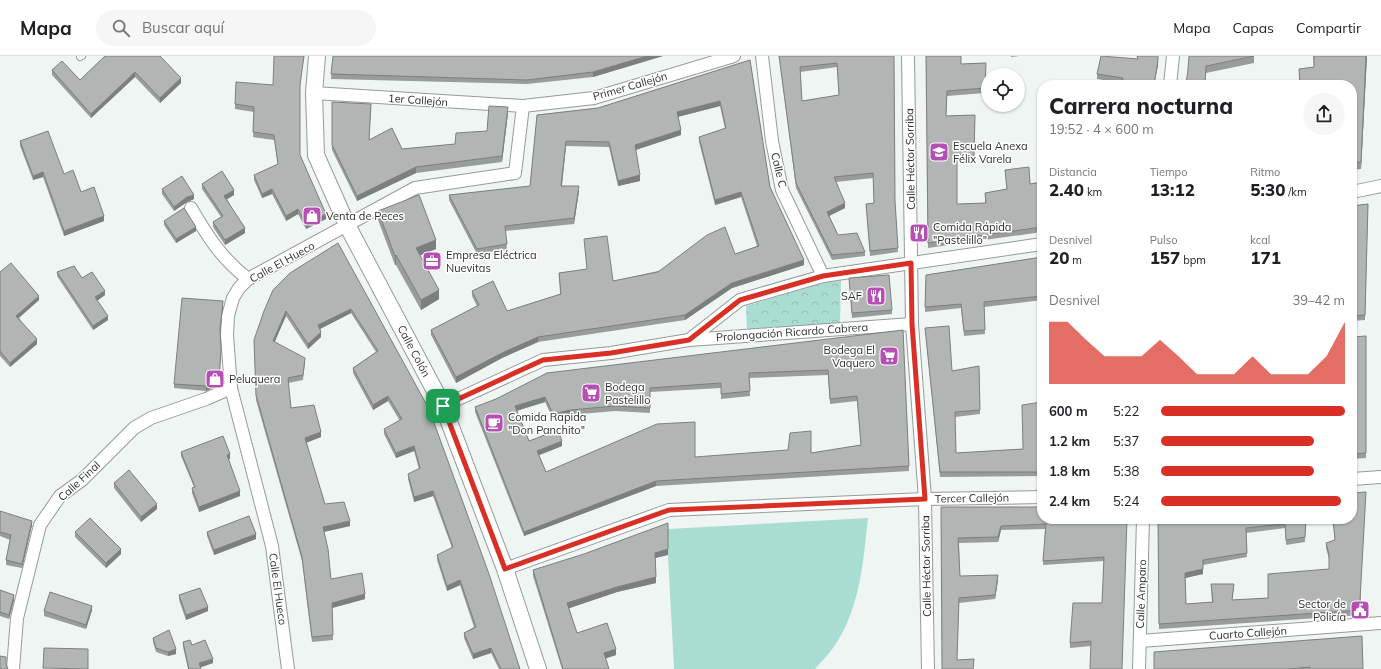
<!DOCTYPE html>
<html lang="es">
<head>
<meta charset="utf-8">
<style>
	:root { --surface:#fff; --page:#f6f6f6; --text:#202124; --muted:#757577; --line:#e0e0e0; --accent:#d93025 }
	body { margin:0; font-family:Mulish,sans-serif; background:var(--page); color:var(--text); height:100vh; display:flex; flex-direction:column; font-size:15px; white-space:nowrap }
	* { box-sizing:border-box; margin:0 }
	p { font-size:13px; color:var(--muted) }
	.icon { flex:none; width:22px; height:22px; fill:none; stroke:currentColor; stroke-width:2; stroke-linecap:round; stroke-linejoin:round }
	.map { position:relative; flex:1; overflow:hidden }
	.details { position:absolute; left:1037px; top:24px; width:320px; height:444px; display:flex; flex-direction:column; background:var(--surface); border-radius:16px; box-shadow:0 1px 3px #0004 }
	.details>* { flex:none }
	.buttons { position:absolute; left:981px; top:12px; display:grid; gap:8px }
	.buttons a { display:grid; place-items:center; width:44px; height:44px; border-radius:50%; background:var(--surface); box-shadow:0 1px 3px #0004; font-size:20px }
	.pin { position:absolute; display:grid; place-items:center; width:34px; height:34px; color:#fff; margin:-17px; border-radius:8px; box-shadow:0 2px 6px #0006 }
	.round { display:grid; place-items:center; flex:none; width:42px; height:42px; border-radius:21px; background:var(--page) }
	.summary { display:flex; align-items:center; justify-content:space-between; height:68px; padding:0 12px }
	h1 { font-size:22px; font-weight:800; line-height:30px }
	.figures { display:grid; grid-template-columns:repeat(3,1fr); gap:6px; height:68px; padding:4px 12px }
	.figures div { display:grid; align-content:center }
	.figures b { font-size:17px; font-weight:800 }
	.figures small { font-size:11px; font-weight:400 }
	.figures p { font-size:11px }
	.chart { height:112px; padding:8px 12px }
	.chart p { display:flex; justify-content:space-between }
	.chart svg { width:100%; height:72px; margin-top:4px; fill:var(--accent); opacity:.7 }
	ul { padding:0 12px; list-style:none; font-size:13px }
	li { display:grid; grid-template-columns:64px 48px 1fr; align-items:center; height:30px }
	li i { height:10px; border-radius:5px; background:var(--accent) }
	header { display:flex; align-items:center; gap:24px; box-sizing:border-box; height:56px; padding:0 20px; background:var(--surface); border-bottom:1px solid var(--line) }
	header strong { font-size:19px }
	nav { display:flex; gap:22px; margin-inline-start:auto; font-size:14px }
	.search { width:280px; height:36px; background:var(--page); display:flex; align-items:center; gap:10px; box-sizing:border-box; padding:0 14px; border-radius:22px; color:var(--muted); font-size:15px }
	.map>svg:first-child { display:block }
	.park { fill:url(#park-crowns) }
	.pitch { fill:#aaddd1 }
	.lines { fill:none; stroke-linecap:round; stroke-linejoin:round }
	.service-casing { stroke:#959b99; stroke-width:8 }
	.minor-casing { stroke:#959b99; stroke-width:14 }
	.tertiary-casing { stroke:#959b99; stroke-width:18 }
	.service { stroke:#fff; stroke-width:6 }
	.minor { stroke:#fff; stroke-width:12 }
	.tertiary { stroke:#fff; stroke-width:16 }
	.wall { fill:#989d9c; fill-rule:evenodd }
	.shaded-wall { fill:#7c7f7f }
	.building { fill:#b1b6b5; stroke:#7c7f7f; fill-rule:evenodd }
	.route-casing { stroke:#fff; stroke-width:8 }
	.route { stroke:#d93025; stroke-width:5 }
	.labels { text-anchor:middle; stroke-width:3; stroke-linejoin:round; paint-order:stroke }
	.street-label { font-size:11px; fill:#2d2f2f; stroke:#fff }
	.poi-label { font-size:11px; fill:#2d2f2f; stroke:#fff; text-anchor:start }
</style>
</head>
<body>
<header>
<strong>Mapa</strong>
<div class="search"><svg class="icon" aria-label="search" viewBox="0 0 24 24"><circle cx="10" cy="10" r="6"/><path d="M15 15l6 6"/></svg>Buscar aquí</div>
<nav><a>Mapa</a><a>Capas</a><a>Compartir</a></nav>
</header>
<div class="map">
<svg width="1381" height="613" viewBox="0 0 1381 613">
	<defs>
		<pattern id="park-crowns" width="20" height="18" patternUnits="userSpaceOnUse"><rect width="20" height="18" fill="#aaddd1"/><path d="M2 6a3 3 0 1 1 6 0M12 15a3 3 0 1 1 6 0" fill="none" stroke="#93beb4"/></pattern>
	</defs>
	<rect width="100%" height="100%" fill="#eff5f3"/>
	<polygon class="park" points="841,224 840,269 747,275 746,250 823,227"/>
	<path class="pitch" d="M868 462C863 507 860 554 833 592 828 599 821 606 815 613H674L668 499V473Z"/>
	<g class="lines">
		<g class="service-casing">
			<polyline id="service" points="80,1 82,0"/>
		</g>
		<g class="minor-casing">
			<g id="minor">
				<polyline points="762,0 772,85 782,134 823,220"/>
				<polyline points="908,0 912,268 925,443 928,613"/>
				<polyline points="1170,29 1173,0"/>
				<polyline points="314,37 523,50 594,42 734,0"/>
				<polyline points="1352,136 1381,130"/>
				<path d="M191 152C208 181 221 202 248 223"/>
				<polyline points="689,284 740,244 823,220 1042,188"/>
				<polyline points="443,350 543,304 611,297 689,284 912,268"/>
				<polyline points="1352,423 1381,421"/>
				<polyline points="505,513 669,454 925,443 1042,441"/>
				<polyline points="1140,585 1381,567"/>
				<polyline points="13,613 17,562 40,469 60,440 82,424 134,372 151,362 206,343 231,332"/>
				<polyline points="288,613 272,490 231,332 227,279 228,260 233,242 239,232 248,223 415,132 515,117 523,50"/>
				<polyline points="1139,613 1143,463"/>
			</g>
		</g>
		<g class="tertiary-casing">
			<polyline id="tertiary" points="317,0 314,37 316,99 347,169 443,350 505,513 538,613"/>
		</g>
		<use href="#service" class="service"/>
		<use href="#minor" class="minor"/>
		<use href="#tertiary" class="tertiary"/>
	</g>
	<g class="wall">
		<polygon points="105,0 181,27 160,47 135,21 91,62 52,19 52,14 80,24"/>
		<polygon points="333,0 663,0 593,21 527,28 331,23"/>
		<path d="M779 0H894L895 145 898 196 870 200 866 148 874 147 873 122 836 126 845 152 829 160 838 179 865 196V200L832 204 796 132ZM837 11 839 39 802 45 800 16Z"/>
		<polygon points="926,0 961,8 986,7 985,37 947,40 946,60 975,59 974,105 957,104 957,148 985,147 985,137 1007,133 1005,114 1030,128 1042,126 1042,176 928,192"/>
		<polygon points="1011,0 1019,0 1011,1"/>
		<polygon points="1137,0 1158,0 1158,9 1154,29 1122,29 1122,27 1097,23 1097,18 1137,3"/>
		<polygon points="1254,0 1254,7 1206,17 1188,13"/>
		<polygon points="1313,0 1367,0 1361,113 1352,114 1352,29 1299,29 1299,13 1314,11"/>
		<polygon points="750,4 770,131 804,209 732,232 685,264 538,286 502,302 456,327 431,279 431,274 477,250 472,240 472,235 507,255 560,238 559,217 587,213 584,183 613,225 735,198 757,190 741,141 715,149 699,86 699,81 725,73 720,50 678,61 681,79 636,94 640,125 618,130 609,91 566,90 562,130 579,135 574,168 505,175 507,193 477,198 449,144 449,139 530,130 537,59 598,52"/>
		<polygon points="273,29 300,34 300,99 326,163 306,173 298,158 286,165 272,138 262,142 254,124 254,119 278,109 274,84 253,81 254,56 235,53 235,48"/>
		<polygon points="332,46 371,54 369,84 402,93 455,88 487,75 508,57 502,106 416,117 357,145 332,94"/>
		<polygon points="20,85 64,118 81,136 104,165 64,180 43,121 33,124 20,90"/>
		<polygon points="202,128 234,139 227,143 245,177 225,189 213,171 213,166 221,161 202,133"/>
		<polygon points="162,133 194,143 187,146 174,155 162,138"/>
		<polygon points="1368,148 1365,264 1352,265 1352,150"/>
		<polygon points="378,155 436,193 420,199 439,243 421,254 396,209 395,209 378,164"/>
		<polygon points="164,165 196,175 176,187 164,169"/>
		<polygon points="338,187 520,613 499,613 491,597 473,603 464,582 464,577 474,571 460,529 447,535 437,504 437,499 452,492 433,440 414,446 408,423 408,418 419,413 414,395 396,402 384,378 384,373 400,365 388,345 373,354 353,317 353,312 376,296 351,257 320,273 321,281 308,293 286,260 274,286 305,307 303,324 288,327 291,352 321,381 306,387 325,448 350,470 324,476 331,523 365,543 332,552 333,584 312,586 302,505 256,344 254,284"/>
		<polygon points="1042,201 1042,244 984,251 985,278 964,280 961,252 925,256 926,219"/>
		<polygon points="0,216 39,244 19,262 37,288 10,311 0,300"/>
		<polygon points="57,216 82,222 105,239 97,245 108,264 93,274 57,220"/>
		<polygon points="849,222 892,254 892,258 852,262"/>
		<polygon points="223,250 220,277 219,329 206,335 174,332 174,328"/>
		<polygon points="925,272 952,315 979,310 980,358 955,361 956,397 1023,393 1042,346 1042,420 940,421"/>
		<path d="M903 274 909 415 656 430 524 480 475 356V351ZM828 319 830 348 857 345 861 389 811 397 695 401 546 416 539 399 562 390 529 385 517 355 545 346 553 363 570 359 615 355 650 357V336L721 332V343L750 340 749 322Z"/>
		<polygon points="1352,281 1366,397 1366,402 1352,403"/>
		<polygon points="181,396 230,403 228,403 240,440 199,456 192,437 192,432 194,431 181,400"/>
		<polygon points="114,427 157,453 141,466 114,432"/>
		<polygon points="941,451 1127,463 1091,590 1070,592 1070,587 1102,547 1104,505 1043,509 1045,473 1001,474 998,486 959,487 960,520 998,524 995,543 959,547 957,604 974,603 973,613 942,613"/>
		<polygon points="0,455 32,469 22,512 6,509 6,504 10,484 0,480"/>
		<polygon points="1158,463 1306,463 1305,486 1286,489 1285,472 1246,477 1247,501 1203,509 1203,518 1185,522 1186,548 1212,546 1211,528 1234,532 1232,544 1268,542 1329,513 1329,503 1326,492 1326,487 1335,485 1333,463 1352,463 1362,554 1362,559 1159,573"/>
		<polygon points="75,476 121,498 106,512 75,481"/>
		<polygon points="207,476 256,483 214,499 207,480"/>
		<polygon points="668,499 655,502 656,527 617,536 569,552 577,577 616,599 605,602 609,613 562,613 533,520 533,514"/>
		<polygon points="0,534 14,544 9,563 0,560"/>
		<polygon points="179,539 208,555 186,564 179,544"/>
		<polygon points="92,554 86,573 44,560 44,555"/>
		<polygon points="153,582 176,598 168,600 156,596 153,586"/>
		<polygon points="183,586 192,589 213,607 200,611 201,613 188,613 183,591"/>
		<polygon points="1154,596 1363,613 1154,613"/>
	</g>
	<g class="shaded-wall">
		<polygon points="647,0 663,0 593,21 593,16"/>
		<polygon points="1366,0 1367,0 1361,113 1361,106"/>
		<polygon points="1158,4 1158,9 1154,29"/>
		<polygon points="135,16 135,21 91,62 91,58"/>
		<polygon points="181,22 181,27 160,47 160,42"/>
		<polygon points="720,45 720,50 677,61 677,56"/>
		<polygon points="508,51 508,57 502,106 502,100"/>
		<polygon points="681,74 681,79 635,94 635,89"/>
		<polygon points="566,85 566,90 561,135 561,130"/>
		<polygon points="416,111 416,117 357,145 357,140"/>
		<polygon points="43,116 43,121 33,124 33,120"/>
		<polygon points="640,119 640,125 618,130 618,125"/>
		<polygon points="579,130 579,135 574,168 574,162"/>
		<polygon points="272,133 272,138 262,142 262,138"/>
		<polygon points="234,134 234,139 224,145 224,140"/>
		<polygon points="741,136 741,141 715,149 715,144"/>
		<polygon points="194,139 194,143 187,146 174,155 174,151 187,141"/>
		<polygon points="845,147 845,152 827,161 827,156"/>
		<polygon points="298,153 298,158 286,165 286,160"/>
		<polygon points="326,158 326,163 306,173 306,168"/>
		<polygon points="104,160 104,165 64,180 64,175"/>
		<polygon points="196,171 196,175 176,187 176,183"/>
		<polygon points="245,172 245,177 225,189 225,184"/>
		<polygon points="436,184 436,193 416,201 416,192"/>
		<polygon points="396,199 396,209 395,209 395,200"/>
		<polygon points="804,204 804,209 732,232 685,264 685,259 732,227"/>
		<polygon points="439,234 439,243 421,254 421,244"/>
		<polygon points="105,235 105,239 95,246 95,241"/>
		<polygon points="39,240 39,244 16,264 16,260"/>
		<polygon points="223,245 223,250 220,279 220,274"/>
		<polygon points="351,253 351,257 318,274 318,269"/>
		<polygon points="286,255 286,260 273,290 273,285"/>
		<polygon points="108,260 108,264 93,274 93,270"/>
		<polygon points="321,276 321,281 308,293 308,288"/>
		<polygon points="538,281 538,286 502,302 456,327 456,321 502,297"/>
		<polygon points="37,283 37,288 10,311 10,307"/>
		<polygon points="221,298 219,329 206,335 206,330"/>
		<polygon points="388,340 388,345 373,354 373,349"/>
		<polygon points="545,341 545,346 515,355 515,350"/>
		<polygon points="570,354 570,359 553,363 553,358"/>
		<polygon points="321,376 321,381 305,387 305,382"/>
		<polygon points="562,385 562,390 537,400 537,395"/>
		<polygon points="414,390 414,395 396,402 396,397"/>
		<polygon points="230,398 230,403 227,404 227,399"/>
		<polygon points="656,425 656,430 524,480 524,476"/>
		<polygon points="240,435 240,440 199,456 199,451"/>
		<polygon points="433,435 433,440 414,446 414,441"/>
		<polygon points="157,448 157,453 141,466 141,461"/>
		<polygon points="32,465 32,469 22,512 22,508"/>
		<polygon points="350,465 350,470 323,476 323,471"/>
		<polygon points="668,467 668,499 655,502 655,497"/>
		<polygon points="1001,470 1001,474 998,486 998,481"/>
		<polygon points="256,478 256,483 214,499 214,494"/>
		<polygon points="121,493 121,498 106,512 106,507"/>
		<polygon points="1203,504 1203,518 1185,522 1185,517"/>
		<polygon points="998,519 998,524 995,543 995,539"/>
		<polygon points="656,521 656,527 617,536 567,553 567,547 617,531"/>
		<polygon points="460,524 460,529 447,535 447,530"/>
		<polygon points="365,538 365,543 332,552 332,547"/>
		<polygon points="14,539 14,544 9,563 9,559"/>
		<polygon points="92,550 92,554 86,573 86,569"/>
		<polygon points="208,551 208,555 186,564 186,559"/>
		<polygon points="491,592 491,597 473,603 473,598"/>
		<polygon points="176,593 176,598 168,600 168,596"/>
		<polygon points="616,593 616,599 604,603 604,597"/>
		<polygon points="213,603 213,607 199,612 199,607"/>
	</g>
	<g class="building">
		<polygon points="105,0 160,0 181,22 160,42 135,16 91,58 52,14 62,5 80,24"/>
		<polygon points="274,0 304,0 300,29 300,99 326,158 306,168 298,153 286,160 272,133 262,138 254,119 278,108 274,79 253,76 254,51 235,48 236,26 273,29"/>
		<polygon points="333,0 647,0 593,16 527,24 331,18"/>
		<path d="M779 0H894L895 145 898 192 870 195 866 148 874 147 873 117 834 121 845 147 827 156 838 179 857 177 865 196 832 199 796 127ZM837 7 839 39 802 45 800 11Z"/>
		<polygon points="926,0 961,0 961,8 986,7 985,32 947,35 946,60 975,59 974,100 957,99 957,148 986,147 985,137 1007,133 1005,114 1029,111 1030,128 1042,126 1042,171 928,187"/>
		<polygon points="1101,0 1138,3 1137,0 1158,0 1158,4 1154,29 1122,29 1123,22 1097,18"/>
		<polygon points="1189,0 1254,0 1206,10 1205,29 1186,29 1188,13"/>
		<polygon points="1314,0 1366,0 1361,106 1352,107 1352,29 1300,29 1299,13 1314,11"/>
		<polygon points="750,4 770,131 804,204 732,227 685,259 538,281 502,297 456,321 431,274 479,249 472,235 493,225 507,255 561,238 559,217 587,213 584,183 607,180 613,225 658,216 707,179 725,171 735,198 759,190 741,136 715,144 699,81 726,72 720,45 677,56 681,74 635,89 640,119 618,125 609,86 566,85 561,130 579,130 574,162 505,170 507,188 477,193 449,139 530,130 537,59 598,52"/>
		<polygon points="332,46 371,48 369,84 392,72 402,93 455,88 456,77 487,75 489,50 508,51 502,100 416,111 357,140 332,89"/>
		<polygon points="48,75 64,118 73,114 81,136 94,131 104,160 64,175 43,116 33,120 20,85"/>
		<polygon points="222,115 234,134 224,140 245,172 225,184 213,166 223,160 202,128"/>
		<polygon points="182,120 194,139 187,141 174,151 162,133"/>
		<polygon points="419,139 436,184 416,192 439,234 421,244 396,199 395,200 378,155"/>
		<polygon points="1368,148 1365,259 1352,260 1352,150"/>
		<polygon points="184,152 196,171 176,183 164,165"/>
		<polygon points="338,187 429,353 489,518 520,613 501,613 491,592 473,598 464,577 476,571 460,524 447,530 437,499 453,491 433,435 414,441 408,418 420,412 414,390 396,397 384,373 402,363 388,340 373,349 353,312 378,295 351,253 318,269 321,276 308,288 286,255 273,285 305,302 303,319 288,322 291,352 314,349 321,376 305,382 325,448 344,446 350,465 323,471 328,493 331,523 362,517 365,538 332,547 333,579 312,581 302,501 256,339 254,284 264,255 273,234 290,217"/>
		<polygon points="1042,201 1042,240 984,246 985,274 964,275 961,248 925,251 926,219"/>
		<polygon points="11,207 39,240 16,260 37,283 10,307 0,295 0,216"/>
		<polygon points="74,210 82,222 92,216 105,235 95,241 108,260 93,270 57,216"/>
		<polygon points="889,219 892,254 852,257 849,222"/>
		<polygon points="182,242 223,245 220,274 221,293 219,324 206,330 174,328"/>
		<polygon points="949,270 952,315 979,310 980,354 955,356 956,397 1023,393 1022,349 1042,346 1042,416 940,416 925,272"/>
		<path d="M903 274 909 410 656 425 524 476 475 351 496 343 547 317ZM828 314 830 343 857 340 861 389 811 397V375L790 377 788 394 695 401V366L657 368 546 416 537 395 562 385 558 374 529 385 515 350 545 341 553 358 570 354 615 350 650 352V332L721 327V338L750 335 749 317Z"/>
		<polygon points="1366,280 1366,397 1352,398 1352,281"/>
		<polygon points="223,380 230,398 227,399 240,435 199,451 192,432 195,431 181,396"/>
		<polygon points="129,414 157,448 141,461 114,427"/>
		<polygon points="1366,436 1360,544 1362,554 1159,568 1158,463 1306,463 1305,481 1286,484 1285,468 1246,472 1247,497 1203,504 1203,513 1185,517 1186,548 1213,546 1211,528 1234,528 1232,544 1268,542 1268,518 1329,513 1329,498 1326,487 1335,484 1333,463 1352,463 1352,437"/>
		<polygon points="941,451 1042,451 1042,463 1127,463 1122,613 1090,613 1091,585 1070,587 1073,547 1102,547 1104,501 1043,505 1046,468 1001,470 998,481 958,482 960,520 998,519 995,539 959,542 957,604 974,603 973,613 942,613"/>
		<polygon points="0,455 32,465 22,508 6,504 11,479 0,476"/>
		<polygon points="249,460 256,478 214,494 207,476"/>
		<polygon points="90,462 121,493 106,507 75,476"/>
		<polygon points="668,467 668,493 655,497 656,521 617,531 567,547 577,577 607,567 616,593 604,597 609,613 563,613 533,514 584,498"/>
		<polygon points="200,532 208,551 186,559 179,539"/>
		<polygon points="0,534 14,539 9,559 0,556"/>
		<polygon points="50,536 92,550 86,569 44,555"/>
		<polygon points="169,574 176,593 168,596 156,592 153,582"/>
		<polygon points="1362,580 1363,613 1311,613 1310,611 1289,613 1154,613 1154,596"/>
		<polygon points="190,584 192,589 205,584 213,603 199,607 201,613 189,613 183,586"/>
		<polygon points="44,592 88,593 88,613 43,612"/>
		<polygon points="0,600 6,601 6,608 8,613 0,613"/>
	</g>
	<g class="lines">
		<g class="route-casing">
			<polygon id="route" points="911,207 912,268 925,443 669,454 505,513 443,350 543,304 611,297 689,284 740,244 823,220"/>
		</g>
		<use href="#route" class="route"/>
	</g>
	<defs>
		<g id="school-square" transform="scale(1)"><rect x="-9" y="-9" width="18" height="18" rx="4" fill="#b64fb3" stroke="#fff"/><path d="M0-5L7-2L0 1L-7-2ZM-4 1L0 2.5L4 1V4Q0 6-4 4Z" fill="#fff"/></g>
		<g id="shop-square" transform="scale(1)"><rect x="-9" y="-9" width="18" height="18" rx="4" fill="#b64fb3" stroke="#fff"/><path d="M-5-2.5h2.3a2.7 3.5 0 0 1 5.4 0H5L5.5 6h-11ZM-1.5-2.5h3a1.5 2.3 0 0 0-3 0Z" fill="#fff"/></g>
		<g id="restaurant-square" transform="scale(1)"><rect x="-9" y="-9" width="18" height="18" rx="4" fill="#b64fb3" stroke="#fff"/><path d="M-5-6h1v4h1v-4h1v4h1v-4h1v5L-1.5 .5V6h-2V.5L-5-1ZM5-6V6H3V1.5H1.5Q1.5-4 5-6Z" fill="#fff"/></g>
		<g id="office-square" transform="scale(1)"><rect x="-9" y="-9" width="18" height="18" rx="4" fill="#b64fb3" stroke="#fff"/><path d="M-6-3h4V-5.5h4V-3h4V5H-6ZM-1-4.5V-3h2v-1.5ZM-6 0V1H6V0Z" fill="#fff"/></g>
		<g id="supermarket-square" transform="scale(1)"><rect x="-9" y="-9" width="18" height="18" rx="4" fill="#b64fb3" stroke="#fff"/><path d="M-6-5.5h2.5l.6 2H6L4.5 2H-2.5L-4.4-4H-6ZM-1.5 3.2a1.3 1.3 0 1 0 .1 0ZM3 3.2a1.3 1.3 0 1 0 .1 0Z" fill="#fff"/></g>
		<g id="cafe-square" transform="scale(1)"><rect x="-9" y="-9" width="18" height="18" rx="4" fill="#b64fb3" stroke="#fff"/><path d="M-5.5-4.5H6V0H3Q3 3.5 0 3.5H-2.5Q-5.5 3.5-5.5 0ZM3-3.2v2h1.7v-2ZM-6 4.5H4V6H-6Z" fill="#fff"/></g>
		<g id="civic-square" transform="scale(1)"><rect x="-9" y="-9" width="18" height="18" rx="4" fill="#b64fb3" stroke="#fff"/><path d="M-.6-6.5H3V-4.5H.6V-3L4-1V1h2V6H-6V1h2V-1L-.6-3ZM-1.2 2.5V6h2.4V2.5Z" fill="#fff"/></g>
	</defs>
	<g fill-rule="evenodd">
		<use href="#school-square" x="939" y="96"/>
		<use href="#shop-square" x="312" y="160"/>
		<use href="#restaurant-square" x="919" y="177"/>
		<use href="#office-square" x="432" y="205"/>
		<use href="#restaurant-square" x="876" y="240"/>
		<use href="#supermarket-square" x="889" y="300"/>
		<use href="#shop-square" x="215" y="323"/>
		<use href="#supermarket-square" x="591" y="337"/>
		<use href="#cafe-square" x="494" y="367"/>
		<use href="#civic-square" x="1360" y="554"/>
	</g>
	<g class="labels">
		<g class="street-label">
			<text transform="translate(630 30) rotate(-16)" y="4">Primer Callejón</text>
			<text transform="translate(418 44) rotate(4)" y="4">1er Callejón</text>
			<text transform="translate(910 103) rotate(-91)" y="4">Calle Héctor Sorriba</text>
			<text transform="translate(779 114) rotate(77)" y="4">Calle C</text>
			<text transform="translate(282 206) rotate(-29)" y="4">Calle El Hueco</text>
			<text transform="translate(792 276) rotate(-4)" y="4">Prolongación Ricardo Cabrera</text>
			<text transform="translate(414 295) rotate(62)" y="4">Calle Colón</text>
			<text transform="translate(79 425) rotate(-43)" y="4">Calle Final</text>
			<text transform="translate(972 442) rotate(-1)" y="4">Tercer Callejón</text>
			<text transform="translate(926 510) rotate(-91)" y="4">Calle Héctor Sorriba</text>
			<text transform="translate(278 533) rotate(82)" y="4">Calle El Hueco</text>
			<text transform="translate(1141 538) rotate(-88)" y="4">Calle Amparo</text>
			<text transform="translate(1248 577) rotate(-4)" y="4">Cuarto Callejón</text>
		</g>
		<g class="poi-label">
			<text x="953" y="94">Escuela Anexa<tspan x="953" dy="13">Félix Varela</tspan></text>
			<text x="326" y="164">Venta de Peces</text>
			<text x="933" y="175">Comida Rápida<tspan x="933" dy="13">"Pastelillo"</tspan></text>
			<text x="446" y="203">Empresa Eléctrica<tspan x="446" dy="13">Nuevitas</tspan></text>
			<text x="862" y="244" text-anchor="end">SAF</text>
			<text x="875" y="298" text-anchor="end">Bodega El<tspan x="875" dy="13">Vaquero</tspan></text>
			<text x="229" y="327">Peluquera</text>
			<text x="605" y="335">Bodega<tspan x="605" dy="13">Pastelillo</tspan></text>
			<text x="508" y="365">Comida Rapida<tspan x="508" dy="13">"Don Panchito"</tspan></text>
			<text x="1346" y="552" text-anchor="end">Sector de<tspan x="1346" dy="13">Policía</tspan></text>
		</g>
	</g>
</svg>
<div class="buttons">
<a><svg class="icon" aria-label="locate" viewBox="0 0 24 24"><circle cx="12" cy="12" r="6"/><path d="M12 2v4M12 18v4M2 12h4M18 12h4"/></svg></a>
</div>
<div class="pin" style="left:443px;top:350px;background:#1e9e55"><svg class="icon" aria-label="arrive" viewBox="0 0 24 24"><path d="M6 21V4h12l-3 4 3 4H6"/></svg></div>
<section class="details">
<div class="summary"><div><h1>Carrera nocturna</h1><p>19:52 · 4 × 600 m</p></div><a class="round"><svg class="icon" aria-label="share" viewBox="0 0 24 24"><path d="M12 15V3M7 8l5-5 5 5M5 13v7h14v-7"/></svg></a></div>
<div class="figures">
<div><p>Distancia</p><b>2.40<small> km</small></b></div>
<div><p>Tiempo</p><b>13:12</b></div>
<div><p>Ritmo</p><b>5:30<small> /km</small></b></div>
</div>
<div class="figures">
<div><p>Desnivel</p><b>20<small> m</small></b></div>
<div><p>Pulso</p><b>157<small> bpm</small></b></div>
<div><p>kcal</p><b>171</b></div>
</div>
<div class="chart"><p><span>Desnivel</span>39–42 m</p>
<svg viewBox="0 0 160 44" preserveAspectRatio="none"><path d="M0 44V6L10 6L20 17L30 27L40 27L50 27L60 17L70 27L80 38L90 38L100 38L110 27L120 38L130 38L140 38L150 27L160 6V44z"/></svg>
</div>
<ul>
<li><b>600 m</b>5:22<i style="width:100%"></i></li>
<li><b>1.2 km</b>5:37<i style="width:83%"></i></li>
<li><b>1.8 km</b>5:38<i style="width:83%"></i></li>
<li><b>2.4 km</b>5:24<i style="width:98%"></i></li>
</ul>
</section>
</div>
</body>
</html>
